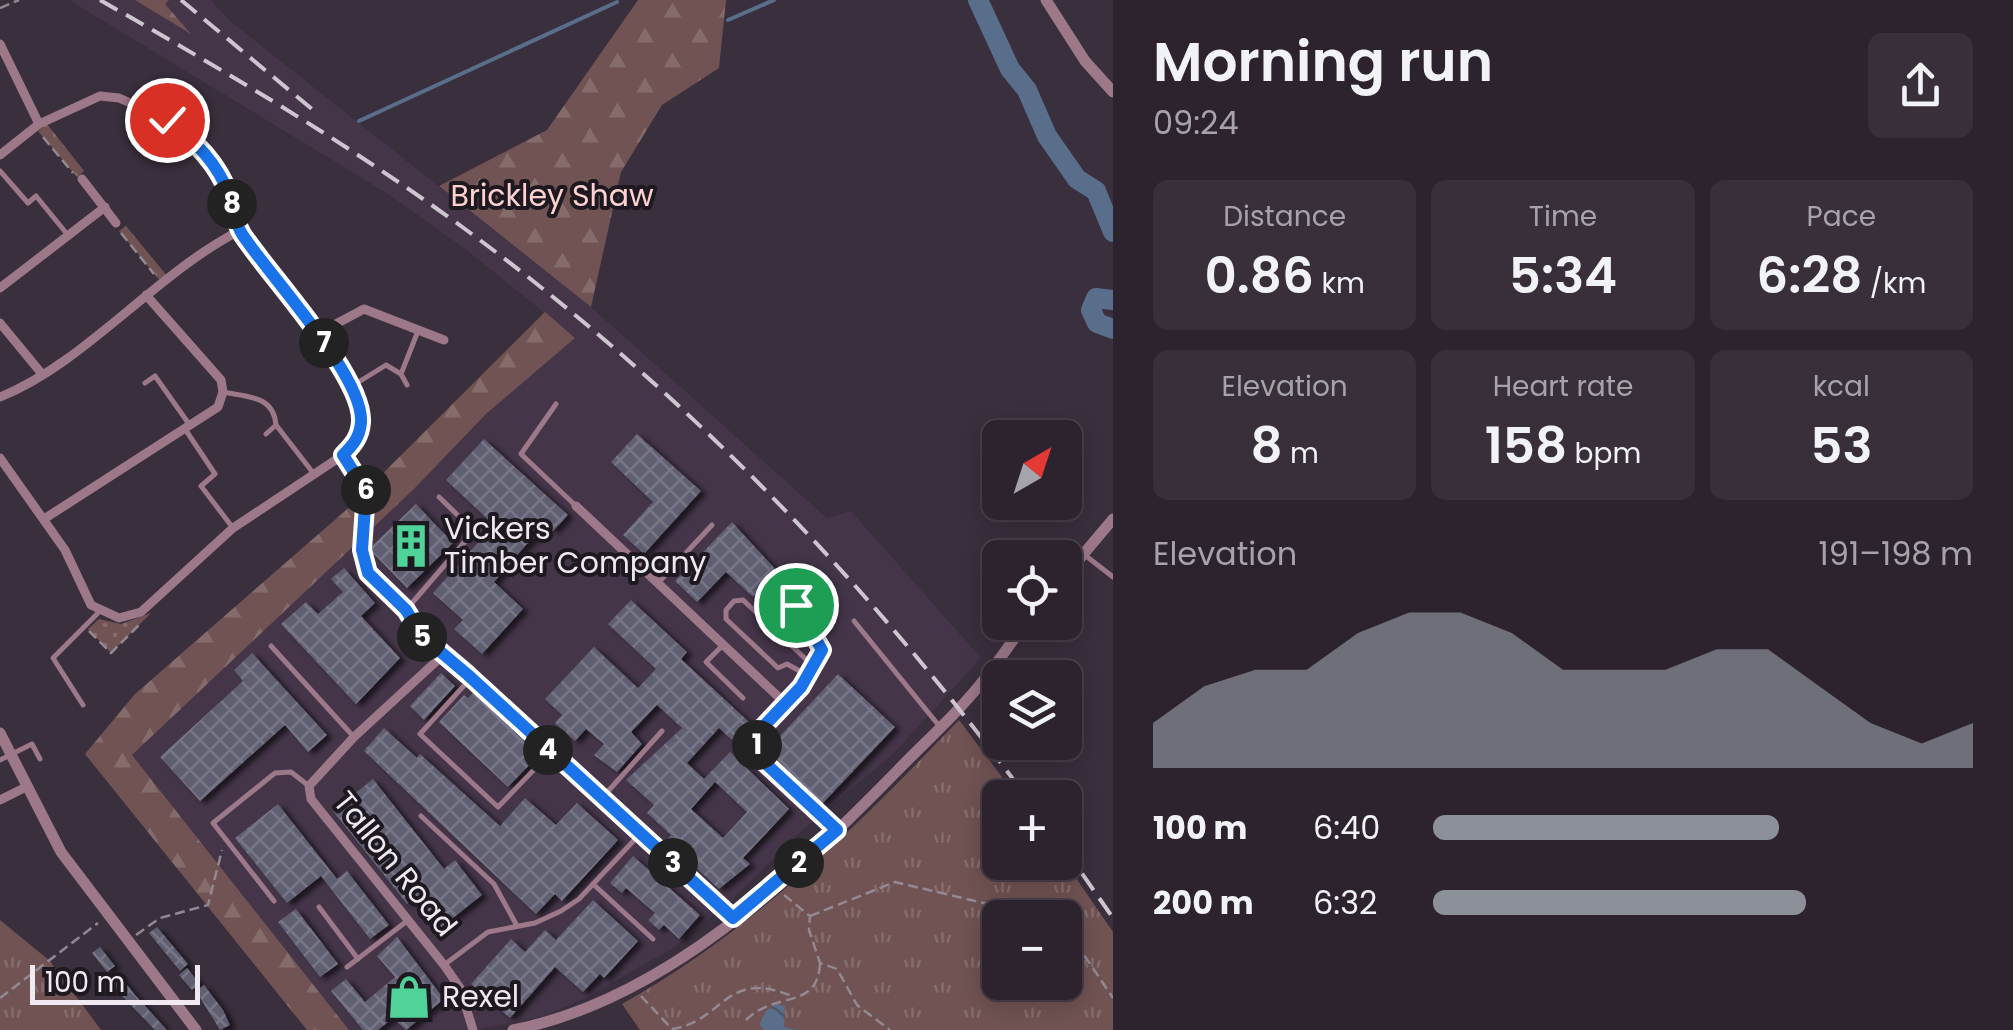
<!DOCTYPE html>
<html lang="en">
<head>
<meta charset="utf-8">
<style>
	:root { --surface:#2c232e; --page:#382f3a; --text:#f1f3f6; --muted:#a6a4aa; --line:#48404a; --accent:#8c9099 }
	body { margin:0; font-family:Poppins,sans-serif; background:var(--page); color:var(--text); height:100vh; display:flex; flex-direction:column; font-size:38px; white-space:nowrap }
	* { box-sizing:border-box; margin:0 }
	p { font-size:32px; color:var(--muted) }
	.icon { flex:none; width:55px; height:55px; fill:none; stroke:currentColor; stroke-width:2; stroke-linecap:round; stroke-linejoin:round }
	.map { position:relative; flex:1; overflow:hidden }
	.drawer { display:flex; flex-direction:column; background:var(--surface); width:900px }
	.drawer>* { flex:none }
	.needle { width:65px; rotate:39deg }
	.fabs { position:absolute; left:982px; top:420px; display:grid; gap:20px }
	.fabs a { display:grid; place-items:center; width:100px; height:100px; border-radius:15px; background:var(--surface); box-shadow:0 5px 25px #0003,0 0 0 2px var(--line); font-size:50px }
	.scale { position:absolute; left:30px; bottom:25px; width:170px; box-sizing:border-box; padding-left:10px; border:5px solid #f0e9f2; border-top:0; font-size:28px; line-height:35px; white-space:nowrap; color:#f0e9f2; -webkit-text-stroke:8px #1e1920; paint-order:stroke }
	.pin { position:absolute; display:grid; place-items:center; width:85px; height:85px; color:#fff; margin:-42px; border:5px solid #fff; border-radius:50%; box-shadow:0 2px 10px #0007 }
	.km { position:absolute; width:50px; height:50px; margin:-25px; border-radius:50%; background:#222; color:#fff; font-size:28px; line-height:50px; text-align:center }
	.round { display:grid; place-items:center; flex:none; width:105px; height:105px; border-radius:15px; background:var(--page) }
	.overview { display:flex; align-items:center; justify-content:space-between; height:170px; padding:0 40px }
	h1 { font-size:55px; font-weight:600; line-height:75px }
	.metrics { display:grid; grid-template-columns:repeat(3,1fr); gap:15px; height:170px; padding:10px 40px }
	.metrics div { display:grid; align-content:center; border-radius:15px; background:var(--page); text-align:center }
	.metrics b { font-size:50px; font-weight:600 }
	.metrics small { font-size:28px; font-weight:400 }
	.metrics p { font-size:28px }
	.chart { height:280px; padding:20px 40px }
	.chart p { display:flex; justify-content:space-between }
	.chart svg { width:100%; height:180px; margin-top:10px; fill:var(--accent); opacity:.7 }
	ul { padding:0 40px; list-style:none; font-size:32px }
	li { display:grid; grid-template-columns:160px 120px 1fr; align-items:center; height:75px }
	li i { height:25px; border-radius:12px; background:var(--accent) }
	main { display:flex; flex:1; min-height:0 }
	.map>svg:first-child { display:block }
	.built { fill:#443549 }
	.grass { fill:url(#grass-dots) }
	.forest { fill:url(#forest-firs) }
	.park { fill:url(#park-tufts); fill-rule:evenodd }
	.water { fill:url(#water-waves) }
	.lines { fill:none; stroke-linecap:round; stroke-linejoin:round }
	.stream { stroke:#586e8b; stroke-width:4 }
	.river { stroke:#586e8b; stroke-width:20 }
	.building { fill:url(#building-cross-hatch); fill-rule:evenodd; filter:url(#shadow) }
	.path { stroke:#928994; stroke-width:2.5; stroke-dasharray:10 5; stroke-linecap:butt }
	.service { stroke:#9d7889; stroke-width:5 }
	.minor { stroke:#9d7889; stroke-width:9 }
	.tertiary { stroke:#9d7889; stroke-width:11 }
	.rail { stroke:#cdc5cf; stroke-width:4; stroke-dasharray:20 10; stroke-linecap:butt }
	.route-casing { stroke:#fff; stroke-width:20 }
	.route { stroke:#1a73e8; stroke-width:12 }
	.labels { text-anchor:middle; stroke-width:8; stroke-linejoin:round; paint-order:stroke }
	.park-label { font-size:30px; fill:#fed2d0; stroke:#1e1920 }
	.poi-label { font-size:30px; fill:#f0e9f2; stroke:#1e1920; text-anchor:start }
	.street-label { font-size:30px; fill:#f0e9f2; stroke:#1e1920 }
</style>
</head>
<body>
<main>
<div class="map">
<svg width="1113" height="1030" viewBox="0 0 1113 1030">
	<defs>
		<pattern id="grass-dots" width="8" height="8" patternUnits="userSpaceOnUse" patternTransform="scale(2.5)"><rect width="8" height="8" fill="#705352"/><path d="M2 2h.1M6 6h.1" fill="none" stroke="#856c6b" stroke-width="1.8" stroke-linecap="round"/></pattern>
		<pattern id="forest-firs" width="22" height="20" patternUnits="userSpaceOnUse" patternTransform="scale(2.5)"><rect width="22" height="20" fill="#705352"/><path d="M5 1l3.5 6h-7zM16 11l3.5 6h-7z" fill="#856c6b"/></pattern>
		<pattern id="park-tufts" width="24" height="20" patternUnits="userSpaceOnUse" patternTransform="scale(2.5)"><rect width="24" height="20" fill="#705352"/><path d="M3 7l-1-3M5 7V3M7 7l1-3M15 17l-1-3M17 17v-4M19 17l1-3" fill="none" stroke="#856c6b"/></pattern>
		<pattern id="water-waves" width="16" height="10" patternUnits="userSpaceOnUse" patternTransform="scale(2.5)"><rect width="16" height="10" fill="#586e8b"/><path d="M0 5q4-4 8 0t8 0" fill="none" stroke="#4f5867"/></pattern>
		<pattern id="building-cross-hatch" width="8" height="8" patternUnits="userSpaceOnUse" patternTransform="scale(2.5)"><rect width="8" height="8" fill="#605f72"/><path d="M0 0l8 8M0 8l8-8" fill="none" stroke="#777687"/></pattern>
		<filter id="shadow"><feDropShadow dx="5.5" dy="3" stdDeviation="2.5" flood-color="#0009"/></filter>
	</defs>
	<rect width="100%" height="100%" fill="#3a2f3d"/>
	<polygon class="built" points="69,0 211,0 230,21 591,307 827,518 851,511 981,658 894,753 799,833 728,904 673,948 584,999 541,1017 474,1030 349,1030 132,755 414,489 486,414 574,337 468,251 388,194"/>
	<g class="grass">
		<polygon points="47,124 84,171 77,177 38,131"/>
		<polygon points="126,226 168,277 161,282 119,231"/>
		<polygon points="151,613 111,653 88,629 99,619 121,624"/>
	</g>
	<g class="forest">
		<polygon points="135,0 169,0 165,4 191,34"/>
		<polygon points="638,0 726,0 719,68 662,105 621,172 591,307 439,186 547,130"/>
		<polygon points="545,312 575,338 486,414 414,489 132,755 349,1030 307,1030 85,754 135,694 345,511"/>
	</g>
	<g class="park">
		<path d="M959 720 1017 797 1000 798V862H1065L1113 932V1030H640L622 1004C753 931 855 828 959 720ZM1000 918H1065V982H1000Z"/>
		<polygon points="0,920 50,961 101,1030 0,1030"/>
	</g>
	<polygon class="water" points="776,1004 785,1006 784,1027 797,1030 765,1030 759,1025 766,1011"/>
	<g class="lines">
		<g class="stream">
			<polyline points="728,20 774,0"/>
			<polyline points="359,121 617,2"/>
		</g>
		<g class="river">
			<polyline points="978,0 1010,69 1027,90 1047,136 1077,179 1096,191 1113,232"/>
			<polyline points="1113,300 1096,298 1091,310 1097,323 1113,329"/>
		</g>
	</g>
	<g class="building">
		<polygon points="637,434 701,491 644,554 623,535 653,502 611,462"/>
		<polygon points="484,439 568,515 553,531 548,526 526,545 494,582 523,609 482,654 454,629 463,620 433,593 494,525 446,480"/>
		<polygon points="416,504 453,543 407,588 369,549"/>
		<polygon points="732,522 777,571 753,597 726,572 697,602 675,581"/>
		<polygon points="344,568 375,603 361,616 400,658 356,704 281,624 306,602 318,614 343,592 331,579"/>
		<path d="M631 600 687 652 681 659 749 722 732 740 719 728 687 763 704 779 730 752 789 809 743 858 750 864 719 889 666 840 671 835 647 813 654 805 626 780 682 728 657 705 631 732 642 744 617 772 594 755 604 744 586 729 575 741 555 723 562 715 545 699 594 647 638 688 656 669 608 624ZM715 782 747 812 723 838 691 809Z"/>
		<polygon points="252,653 327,735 308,752 285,725 200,801 160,757 243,681 234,670"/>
		<polygon points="441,673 455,686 424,720 410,706"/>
		<polygon points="838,674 895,727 822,804 767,750"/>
		<polygon points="474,692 540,754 508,787 439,722 464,695 468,698"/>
		<polygon points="384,728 417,758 420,754 500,826 525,798 556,825 577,803 618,840 562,901 555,894 536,914 364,751"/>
		<polygon points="373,779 444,869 455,860 482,895 439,929 414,898 407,904 333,811"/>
		<polygon points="278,804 337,879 347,871 389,925 370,939 321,876 287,903 235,838"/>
		<polygon points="633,856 700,915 679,939 664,925 659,930 648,920 655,913 626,888 622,893 610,883"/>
		<polygon points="593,900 638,941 604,978 600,974 583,992 555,967 510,1018 471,984 511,939 525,952 545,930 556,940"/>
		<polygon points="296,909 338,964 320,977 278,922"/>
		<polygon points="157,927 188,964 180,971 149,933"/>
		<polygon points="397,937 444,999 406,1030 393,1018 378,1030 363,1030 331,991 346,979 365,1002 395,977 377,956"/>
		<polygon points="100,947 115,966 107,972 92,953"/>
		<polygon points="187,968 200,984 192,990 179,975"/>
		<polygon points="117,972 135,995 167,1030 155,1030 124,998 108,978"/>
		<polygon points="204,985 223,1010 230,1025 220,1030 196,991"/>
	</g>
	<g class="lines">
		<g class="path">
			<polyline points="0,8 19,0"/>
			<polyline points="43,137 73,173"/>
			<polyline points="121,233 154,274"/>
			<path d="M350 464C384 510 339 545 388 592"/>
			<polyline points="89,631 111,653 140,624"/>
			<polyline points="784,895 810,916 809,930 820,963 837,969 857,1005 890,1030"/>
			<polyline points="810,916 895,882 992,905 1024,918"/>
			<polyline points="1065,934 1072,937 1113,998"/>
			<polyline points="136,935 160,918 208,905 222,850"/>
			<path d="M641 996 672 1029C725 1021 725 967 794 997"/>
			<polyline points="0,998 98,923"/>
			<path d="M746 1020C776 990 817 1011 820 964"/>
		</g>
		<g class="service">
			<polyline points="0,171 28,203 36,196 67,234"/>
			<polyline points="401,374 407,385"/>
			<polyline points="145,383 155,376 189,424"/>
			<polyline points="349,388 386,365 401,374 418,331"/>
			<path d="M223 392C246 397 274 395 276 425L266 434"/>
			<polyline points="556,404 521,454 576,506"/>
			<polyline points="276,425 314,474"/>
			<polyline points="185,429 215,474 201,486 233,528"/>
			<polyline points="1086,556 1113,577"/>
			<polyline points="658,583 712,525"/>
			<polyline points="779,586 804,616 822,650 801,687"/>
			<polyline points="394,598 421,636"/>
			<polyline points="406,610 474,531 439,497"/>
			<polyline points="854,621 940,727"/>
			<polyline points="723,645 706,662 743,698"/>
			<polyline points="271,646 353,736"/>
			<polyline points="805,674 787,664 778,668 726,619 726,610 734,601 743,600 810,663"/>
			<polyline points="471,678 420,734 498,807 551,752"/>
			<polyline points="83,705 53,658 100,611"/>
			<polyline points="0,760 32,744 40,759"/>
			<polyline points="602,798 662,731"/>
			<polyline points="421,816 494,884 516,924"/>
			<polyline points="593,884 653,939"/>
			<polyline points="274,901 213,823 275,773 291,772 309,786"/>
			<polyline points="319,907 358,959"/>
			<polyline points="444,965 488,932 535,923 561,911 579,899 639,835"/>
			<polyline points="347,967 407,921"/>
		</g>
		<g class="minor">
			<polyline points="0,44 39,124"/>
			<polyline points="0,155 39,124 100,96 119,98 167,119 208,156 229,196 239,231 319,333 362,418 355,444 343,455 233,528 141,612 119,618 91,605 65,550 0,458"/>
			<polyline points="82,179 116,223"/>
			<polyline points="0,288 105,207"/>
			<polyline points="0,323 42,374"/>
			<polyline points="319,333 364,309 444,340"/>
			<path d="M0 397C85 363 155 274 239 231"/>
			<polyline points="576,506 785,703"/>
			<polyline points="44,519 218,407 223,392 221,380 146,295"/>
			<polyline points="422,637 442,656"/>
			<polyline points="801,687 763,727 757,751 837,830"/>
			<polyline points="0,800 26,787"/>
			<polyline points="473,1030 460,988 444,965 311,799 309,786 354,737 442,656 469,675 733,919"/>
		</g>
		<g class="tertiary">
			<polyline points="1046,0 1085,61 1113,92"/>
			<polyline points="1065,576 1113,519"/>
			<polyline points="0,733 61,852 196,1030"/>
			<path d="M513 1030C665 1000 792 878 897 771 927 740 960 711 986 677 1000 660 1012 640 1027 622"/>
		</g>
		<g class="rail">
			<path d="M100 0C225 71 349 144 465 229 680 387 869 583 1027 798"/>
			<polyline points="181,0 319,115"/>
			<polyline points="1065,849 1113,918"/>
		</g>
	</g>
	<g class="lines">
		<g class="route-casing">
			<path id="route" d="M167 120C195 141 218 163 230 197 234 209 235 223 242 234 267 273 364 376 361 422 360 437 353 445 343 455L366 491 362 550 368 573 406 610 422 636 468 675 733 918 837 830 764 762 757 751 763 727 801 687 822 650 796 605"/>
		</g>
		<use href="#route" class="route"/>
	</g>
	<defs>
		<g id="building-bare" transform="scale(3.45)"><path d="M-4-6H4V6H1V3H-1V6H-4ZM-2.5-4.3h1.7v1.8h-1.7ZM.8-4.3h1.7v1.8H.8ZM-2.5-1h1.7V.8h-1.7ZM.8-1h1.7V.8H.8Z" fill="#50d398" stroke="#1e1920" stroke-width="2.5" paint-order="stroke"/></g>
		<g id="shop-bare" transform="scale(3.45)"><path d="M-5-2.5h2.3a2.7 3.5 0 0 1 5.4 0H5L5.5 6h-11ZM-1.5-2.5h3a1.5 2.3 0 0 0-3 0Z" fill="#50d398" stroke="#1e1920" stroke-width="2.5" paint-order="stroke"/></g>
	</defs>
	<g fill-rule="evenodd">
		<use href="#building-bare" x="411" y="546"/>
		<use href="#shop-bare" x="409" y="997"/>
	</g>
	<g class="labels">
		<g class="park-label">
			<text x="552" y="206">Brickley Shaw</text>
		</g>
		<g class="poi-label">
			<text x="444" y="539">Vickers<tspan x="444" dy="34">Timber Company</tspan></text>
			<text x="442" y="1007">Rexel</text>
		</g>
		<g class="street-label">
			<text transform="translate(395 864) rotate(51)" y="10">Tallon Road</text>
		</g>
	</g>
</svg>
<div class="fabs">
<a><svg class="needle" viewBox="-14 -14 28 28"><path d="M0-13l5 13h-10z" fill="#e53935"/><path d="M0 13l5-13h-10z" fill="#a6a4aa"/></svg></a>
<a><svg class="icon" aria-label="locate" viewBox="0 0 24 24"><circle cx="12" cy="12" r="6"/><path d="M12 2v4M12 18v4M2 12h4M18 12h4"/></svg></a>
<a><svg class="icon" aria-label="layers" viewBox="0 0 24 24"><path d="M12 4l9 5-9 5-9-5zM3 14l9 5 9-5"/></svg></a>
<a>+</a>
<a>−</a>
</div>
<div class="scale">100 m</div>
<div class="pin" style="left:796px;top:605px;background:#1e9e55"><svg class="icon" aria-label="arrive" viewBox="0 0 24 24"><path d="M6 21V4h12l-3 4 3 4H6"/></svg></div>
<div class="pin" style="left:167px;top:120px;background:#d93025"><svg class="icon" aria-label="check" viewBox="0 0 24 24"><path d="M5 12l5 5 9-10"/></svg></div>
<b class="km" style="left:757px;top:745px">1</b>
<b class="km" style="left:799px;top:863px">2</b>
<b class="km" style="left:673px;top:863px">3</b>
<b class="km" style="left:548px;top:750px">4</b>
<b class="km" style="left:422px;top:637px">5</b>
<b class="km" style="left:366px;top:490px">6</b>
<b class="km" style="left:324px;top:343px">7</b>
<b class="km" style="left:232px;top:204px">8</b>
</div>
<section class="drawer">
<div class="overview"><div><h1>Morning run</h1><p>09:24</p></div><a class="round"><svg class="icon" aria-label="share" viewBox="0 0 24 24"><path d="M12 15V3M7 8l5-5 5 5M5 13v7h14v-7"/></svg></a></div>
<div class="metrics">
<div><p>Distance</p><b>0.86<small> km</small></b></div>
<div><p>Time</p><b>5:34</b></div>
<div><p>Pace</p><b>6:28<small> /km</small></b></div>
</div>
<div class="metrics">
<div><p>Elevation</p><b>8<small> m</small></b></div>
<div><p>Heart rate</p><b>158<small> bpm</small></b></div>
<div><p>kcal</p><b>53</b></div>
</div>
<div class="chart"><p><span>Elevation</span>191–198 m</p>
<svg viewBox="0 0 160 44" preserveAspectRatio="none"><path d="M0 44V33L10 24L20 20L30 20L40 11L50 6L60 6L70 11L80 20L90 20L100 20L110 15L120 15L130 24L140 33L150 38L160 33V44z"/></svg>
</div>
<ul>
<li><b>100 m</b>6:40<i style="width:64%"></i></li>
<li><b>200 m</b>6:32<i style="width:69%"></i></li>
</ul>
</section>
</main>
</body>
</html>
